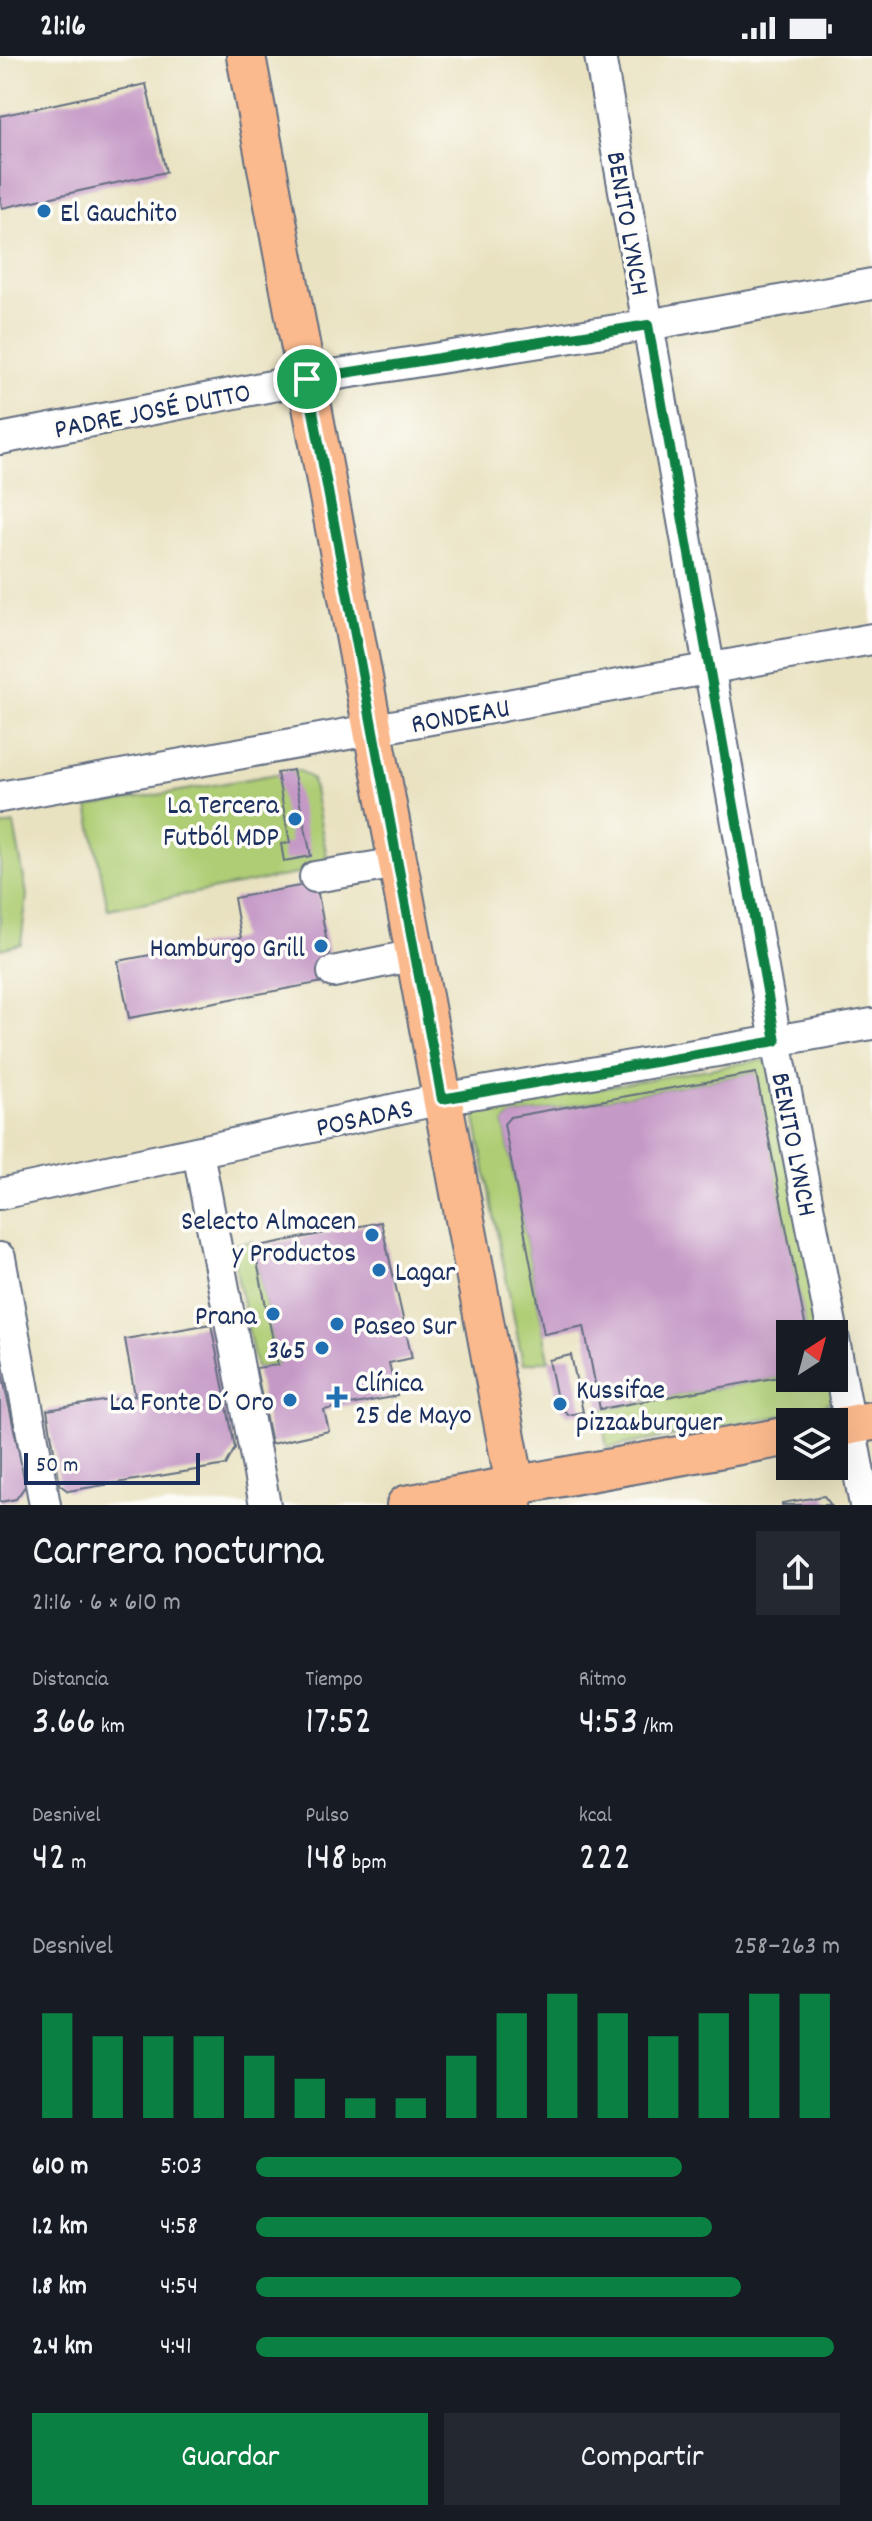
<!DOCTYPE html>
<html lang="es">
<head>
<meta charset="utf-8">
<style>
	:root { --surface:#171b24; --page:#242831; --text:#f1f3f6; --muted:#9ea1a6; --accent:#0b8043 }
	body { margin:0; font-family:Dekko,sans-serif; background:var(--page); color:var(--text); height:100vh; display:flex; flex-direction:column; font-size:30px; white-space:nowrap }
	* { box-sizing:border-box; margin:0 }
	p { font-size:26px; color:var(--muted) }
	.icon { flex:none; width:44px; height:44px; fill:none; stroke:currentColor; stroke-width:2; stroke-linecap:round; stroke-linejoin:round }
	.map { position:relative; height:1449px; overflow:hidden }
	.side { display:flex; flex-direction:column; background:var(--surface); flex:1 }
	.side>* { flex:none }
	.needle { width:52px; rotate:36deg }
	.buttons { position:absolute; left:776px; top:1264px; display:grid; gap:16px }
	.buttons a { display:grid; place-items:center; width:72px; height:72px; border-radius:0px; background:var(--surface); box-shadow:0 8px 32px #0002; font-size:40px }
	.scale { position:absolute; left:24px; bottom:20px; width:176px; box-sizing:border-box; padding-left:8px; border:4px solid #1b2f5e; border-top:0; font-size:22px; line-height:28px; white-space:nowrap; color:#1b2f5e; -webkit-text-stroke:6px #fdfcf7; paint-order:stroke }
	.pin { position:absolute; display:grid; place-items:center; width:68px; height:68px; color:#fff; margin:-34px; border:4px solid #fff; border-radius:50%; box-shadow:0 2px 8px #0007 }
	.round { display:grid; place-items:center; flex:none; width:84px; height:84px; border-radius:0px; background:var(--page) }
	.head { display:flex; align-items:center; justify-content:space-between; height:136px; padding:0 32px }
	h1 { font-size:44px; font-weight:600; line-height:60px }
	.stats { display:grid; grid-template-columns:repeat(3,1fr); gap:12px; height:136px; padding:8px 32px }
	.stats div { display:grid; align-content:center }
	.stats b { font-size:40px; font-weight:600 }
	.stats small { font-size:22px; font-weight:400 }
	.stats p { font-size:22px }
	.chart { height:224px; padding:16px 32px }
	.chart p { display:flex; justify-content:space-between }
	.chart svg { width:100%; height:144px; margin-top:8px; stroke:var(--accent); stroke-width:6 }
	.cta { display:flex; gap:16px; margin-top:auto; padding:16px 32px }
	.cta a { flex:1; height:92px; border-radius:0px; background:var(--accent); color:#fff; font-size:32px; font-weight:600; line-height:92px; text-align:center }
	.cta a+a { background:var(--page); color:var(--text) }
	ul { padding:0 32px; list-style:none; font-size:26px }
	li { display:grid; grid-template-columns:128px 96px 1fr; align-items:center; height:60px }
	li i { height:20px; border-radius:10px; background:var(--accent) }
	.status { display:flex; justify-content:space-between; align-items:center; height:56px; padding:0 40px; background:var(--surface); direction:ltr }
	.status svg { height:22px; fill:currentColor }
	.map>svg:first-child { display:block }
	.green { fill:#afcd74; stroke:#657e69; stroke-width:2 }
	.building { fill:#c599c6 }
	.lines { fill:none; stroke-linecap:round; stroke-linejoin:round }
	.minor-casing { stroke:#636e81; stroke-width:34 }
	.major-casing { stroke:#636e81; stroke-width:42 }
	.minor { stroke:#fff; stroke-width:30 }
	.major { stroke:#fbba8d; stroke-width:38 }
	.route-casing { stroke:#fff; stroke-width:16 }
	.route { stroke:#0b8043; stroke-width:10 }
	.poi-dot { fill:#1f6fb2; stroke:#fdfcf7; stroke-width:3 }
	.labels { text-anchor:middle; stroke-width:7; stroke-linejoin:round; paint-order:stroke }
	.poi-label { font-size:28px; fill:#1b2f5e; stroke:#fdfcf7; text-anchor:end }
	.street-label { font-size:28px; fill:#1b2f5e; stroke:#fdfcf7 }
</style>
</head>
<body>
<div class="status"><b>21:16</b><svg viewBox="0 0 49 12"><path d="M0 12V9h3v3zM5 12V6h3v6zM10 12V3h3v9zM15 12V0h3v12zM26 1h20v11H26zM47 4h2v5h-2z"/></svg></div>
<div class="map">
<svg width="872" height="1449" viewBox="0 0 872 1449">
	<rect width="100%" height="100%" fill="#fdfcf7"/>
	<filter id="ink" filterUnits="userSpaceOnUse"><feTurbulence type="fractalNoise" baseFrequency=".0125" numOctaves="2"/><feDisplacementMap in="SourceGraphic" scale="16" xChannelSelector="R" yChannelSelector="G"/><feConvolveMatrix kernelMatrix="1 2 1 2 8 2 1 2 1" color-interpolation-filters="sRGB"/></filter>
	<filter id="wash" filterUnits="userSpaceOnUse"><feTurbulence type="fractalNoise" baseFrequency=".006" numOctaves="4" result="noise"/><feDisplacementMap in="SourceGraphic" scale="32" xChannelSelector="R" yChannelSelector="G"/><feGaussianBlur stdDeviation="1.8" result="paint"/><feColorMatrix in="noise" values="0 0 0 0 0 0 0 0 0 0 0 0 0 0 0 0 0 1.4 0 .05"/><feComposite in="paint" operator="in"/></filter>
	<g filter="url(#wash)">
		<rect width="100%" height="100%" fill="#e9e2c1"/>
		<g class="green">
			<polygon points="299,714 312,723 329,812 108,853 88,751"/>
			<polygon points="14,768 27,839 21,888 0,893 0,771"/>
			<polygon points="760,1004 767,1006 824,1278 807,1278 755,1017 510,1061 504,1068 549,1304 523,1308 475,1063 478,1055 485,1052"/>
			<polygon points="253,1185 278,1309 256,1312 231,1189"/>
			<polygon points="790,1319 790,1322 833,1322 832,1344 818,1353 607,1392 600,1353"/>
		</g>
		<g id="blocks">
			<g class="building">
				<polygon points="146,28 166,116 2,152 0,141 0,60"/>
				<polygon points="293,714 311,800 284,805 281,788 290,787 277,717"/>
				<polygon points="316,827 334,924 129,962 118,905 241,882 234,842"/>
				<polygon points="756,1017 807,1278 790,1278 790,1319 600,1353 584,1270 544,1278 504,1068 510,1061"/>
				<polygon points="381,1166 412,1302 389,1307 397,1340 324,1354 329,1375 271,1388 256,1312 278,1309 254,1191"/>
				<polygon points="211,1268 235,1392 226,1409 68,1435 60,1429 47,1354 135,1340 125,1283"/>
				<polygon points="571,1299 583,1356 568,1359 558,1348 549,1304"/>
				<polygon points="0,1308 26,1429 16,1443 0,1446"/>
				<polygon points="824,1440 831,1449 782,1449 782,1447"/>
			</g>
		</g>
	</g>
	<g filter="url(#ink)">
		<use href="#blocks" fill-opacity="0" stroke="#636e81" stroke-width="2"/>
		<g class="lines">
			<g class="minor-casing">
				<g id="minor">
					<polyline points="600,0 776,985 833,1278"/>
					<polyline points="0,383 307,323 648,269 872,228"/>
					<polyline points="0,741 872,583"/>
					<polyline points="315,821 398,807"/>
					<polyline points="333,916 415,899"/>
					<polyline points="198,1096 265,1449"/>
					<polyline points="0,1138 442,1043 872,968"/>
					<polyline points="0,1202 45,1449"/>
					<polyline points="834,1284 865,1449"/>
				</g>
			</g>
			<g class="major-casing">
				<g id="major">
					<polyline points="246,0 515,1429 513,1449"/>
					<polyline points="834,1372 872,1365"/>
					<polyline points="406,1449 790,1380"/>
				</g>
			</g>
			<use href="#minor" class="minor"/>
			<use href="#major" class="major"/>
		</g>
	</g>
	<g class="lines" filter="url(#ink)">
		<g class="route-casing">
			<polygon id="route" points="648,269 776,985 442,1043 307,323"/>
		</g>
		<use href="#route" class="route"/>
	</g>
	<g class="poi-dot">
		<circle cx="44" cy="155" r="8"/>
		<circle cx="295" cy="763" r="8"/>
		<circle cx="321" cy="890" r="8"/>
		<circle cx="372" cy="1179" r="8"/>
		<circle cx="379" cy="1214" r="8"/>
		<circle cx="273" cy="1258" r="8"/>
		<circle cx="337" cy="1268" r="8"/>
		<circle cx="322" cy="1292" r="8"/>
		<path d="M333 1329h8v8h8v8h-8v8h-8v-8h-8v-8h8z"/>
		<circle cx="290" cy="1344" r="8"/>
		<circle cx="560" cy="1348" r="8"/>
	</g>
	<g class="labels">
		<g class="poi-label">
			<text x="60" y="165" text-anchor="start">El Gauchito</text>
			<text x="279" y="757">La Tercera<tspan x="279" dy="32">Futból MDP</tspan></text>
			<text x="305" y="900">Hamburgo Grill</text>
			<text x="356" y="1173">Selecto Almacen<tspan x="356" dy="32">y Productos</tspan></text>
			<text x="395" y="1224" text-anchor="start">Lagar</text>
			<text x="257" y="1268">Prana</text>
			<text x="353" y="1278" text-anchor="start">Paseo Sur</text>
			<text x="306" y="1302">365</text>
			<text x="355" y="1335" text-anchor="start">Clínica<tspan x="355" dy="32">25 de Mayo</tspan></text>
			<text x="576" y="1342" text-anchor="start">Kussifae<tspan x="576" dy="32">pizza&amp;burguer</tspan></text>
			<text x="274" y="1354">La Fonte D´ Oro</text>
		</g>
		<g class="street-label">
			<text transform="translate(630 167) rotate(80)" y="10">BENITO LYNCH</text>
			<text transform="translate(152 353) rotate(-11)" y="10">PADRE JOSÉ DUTTO</text>
			<text transform="translate(460 658) rotate(-10)" y="10">RONDEAU</text>
			<text transform="translate(364 1060) rotate(-12)" y="10">POSADAS</text>
			<text transform="translate(796 1088) rotate(79)" y="10">BENITO LYNCH</text>
		</g>
	</g>
</svg>
<div class="buttons">
<a><svg class="needle" viewBox="-14 -14 28 28"><path d="M0-13l5 13h-10z" fill="#e53935"/><path d="M0 13l5-13h-10z" fill="#9ea1a6"/></svg></a>
<a><svg class="icon" aria-label="layers" viewBox="0 0 24 24"><path d="M12 4l9 5-9 5-9-5zM3 14l9 5 9-5"/></svg></a>
</div>
<div class="scale">50 m</div>
<div class="pin" style="left:307px;top:323px;background:#1e9e55"><svg class="icon" aria-label="arrive" viewBox="0 0 24 24"><path d="M6 21V4h12l-3 4 3 4H6"/></svg></div>
</div>
<section class="side">
<div class="head"><div><h1>Carrera nocturna</h1><p>21:16 · 6 × 610 m</p></div><a class="round"><svg class="icon" aria-label="share" viewBox="0 0 24 24"><path d="M12 15V3M7 8l5-5 5 5M5 13v7h14v-7"/></svg></a></div>
<div class="stats">
<div><p>Distancia</p><b>3.66<small> km</small></b></div>
<div><p>Tiempo</p><b>17:52</b></div>
<div><p>Ritmo</p><b>4:53<small> /km</small></b></div>
</div>
<div class="stats">
<div><p>Desnivel</p><b>42<small> m</small></b></div>
<div><p>Pulso</p><b>148<small> bpm</small></b></div>
<div><p>kcal</p><b>222</b></div>
</div>
<div class="chart"><p><span>Desnivel</span>258–263 m</p>
<svg viewBox="0 0 160 44" preserveAspectRatio="none"><path d="M5 44V12M15 44V19M25 44V19M35 44V19M45 44V25M55 44V32M65 44V38M75 44V38M85 44V25M95 44V12M105 44V6M115 44V12M125 44V19M135 44V12M145 44V6M155 44V6"/></svg>
</div>
<ul>
<li><b>610 m</b>5:03<i style="width:73%"></i></li>
<li><b>1.2 km</b>4:58<i style="width:78%"></i></li>
<li><b>1.8 km</b>4:54<i style="width:83%"></i></li>
<li><b>2.4 km</b>4:41<i style="width:99%"></i></li>
</ul>
<div class="cta"><a>Guardar</a><a>Compartir</a></div>
</section>
</body>
</html>
